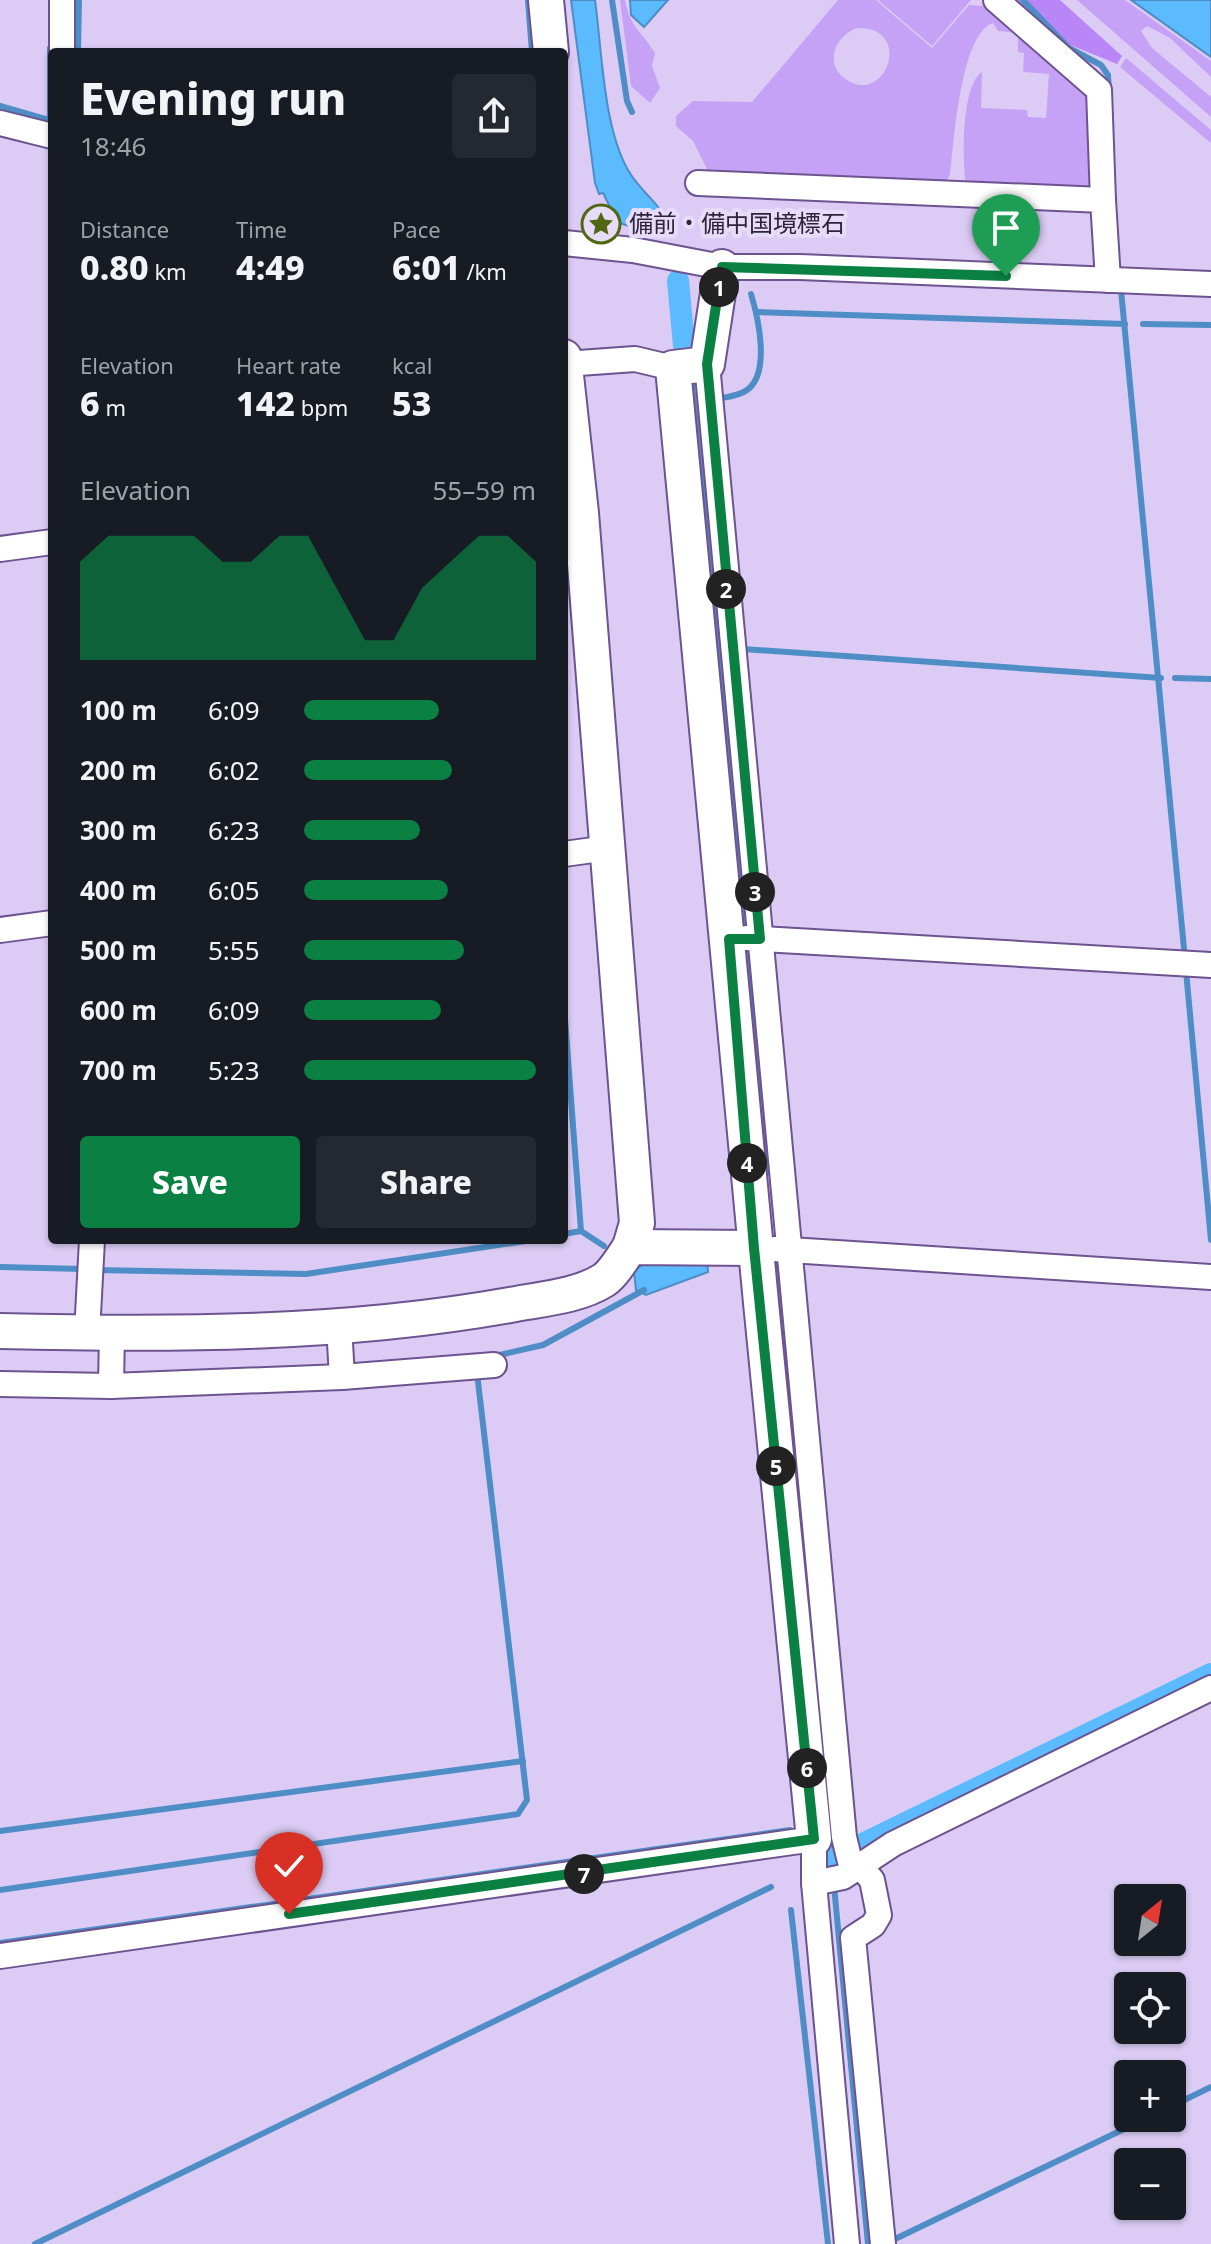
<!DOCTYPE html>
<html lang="en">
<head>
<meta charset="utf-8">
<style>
	:root { --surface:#171b24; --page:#242831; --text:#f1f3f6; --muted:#9ea1a6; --accent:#0b8043 }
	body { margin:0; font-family:"Noto Sans","Noto Sans JP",sans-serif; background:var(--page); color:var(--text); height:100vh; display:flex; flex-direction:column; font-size:30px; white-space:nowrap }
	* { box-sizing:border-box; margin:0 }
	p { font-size:26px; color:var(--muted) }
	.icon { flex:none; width:44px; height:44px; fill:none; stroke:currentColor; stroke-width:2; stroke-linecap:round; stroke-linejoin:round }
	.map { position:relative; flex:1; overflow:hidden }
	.drawer { position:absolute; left:48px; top:48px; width:520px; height:1196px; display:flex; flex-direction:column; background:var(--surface); border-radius:8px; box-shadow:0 2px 6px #0004 }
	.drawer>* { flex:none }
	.needle { width:52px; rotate:30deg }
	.fabs { position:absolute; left:1114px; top:1884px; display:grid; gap:16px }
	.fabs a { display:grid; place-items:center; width:72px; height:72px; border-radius:8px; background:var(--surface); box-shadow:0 2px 6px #0004; font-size:40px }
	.pin { position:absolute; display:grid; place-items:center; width:68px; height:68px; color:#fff; margin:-82px -34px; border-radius:50% 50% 50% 0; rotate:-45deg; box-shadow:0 0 8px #0007 }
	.pin .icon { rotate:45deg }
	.km { position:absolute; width:40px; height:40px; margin:-20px; border-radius:50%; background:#222; color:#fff; font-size:22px; line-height:40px; text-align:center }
	.round { display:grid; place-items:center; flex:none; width:84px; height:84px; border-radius:8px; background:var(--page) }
	.headline { display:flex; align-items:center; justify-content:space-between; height:136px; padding:0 32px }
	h1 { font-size:44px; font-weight:800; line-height:60px }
	.figures { display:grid; grid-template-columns:repeat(3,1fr); gap:12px; height:136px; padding:8px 32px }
	.figures div { display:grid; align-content:center }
	.figures b { font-size:34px; font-weight:800 }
	.figures small { font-size:22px; font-weight:400 }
	.figures p { font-size:22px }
	.chart { height:224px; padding:16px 32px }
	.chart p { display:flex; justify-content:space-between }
	.chart svg { width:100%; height:144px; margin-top:8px; fill:var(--accent); opacity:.7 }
	.primary-button { display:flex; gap:16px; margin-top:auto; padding:16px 32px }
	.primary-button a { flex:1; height:92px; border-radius:8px; background:var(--accent); color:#fff; font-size:32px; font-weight:800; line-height:92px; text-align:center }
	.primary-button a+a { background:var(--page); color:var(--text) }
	ul { padding:0 32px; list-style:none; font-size:26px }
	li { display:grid; grid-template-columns:128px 96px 1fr; align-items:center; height:60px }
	li i { height:20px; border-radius:10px; background:var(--accent) }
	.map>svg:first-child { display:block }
	.green { fill:#c5a2f5; fill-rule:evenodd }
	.forest { fill:#b986f8 }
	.water { fill:#5cbaff; stroke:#4e8dc5; stroke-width:2 }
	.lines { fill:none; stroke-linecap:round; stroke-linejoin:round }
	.stream { stroke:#4e8dc5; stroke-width:6 }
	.canal { stroke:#5cbaff; stroke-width:22 }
	.street-casing { stroke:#6d538f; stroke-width:28 }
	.secondary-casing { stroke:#6d538f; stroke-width:38 }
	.street { stroke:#fff; stroke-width:24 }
	.secondary { stroke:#fff; stroke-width:34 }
	.route-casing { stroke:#fff; stroke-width:16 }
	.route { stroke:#0b8043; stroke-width:10 }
	.labels { text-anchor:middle; stroke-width:8; stroke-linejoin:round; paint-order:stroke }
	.poi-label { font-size:24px; fill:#2e233d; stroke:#e7dcf8; text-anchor:start }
</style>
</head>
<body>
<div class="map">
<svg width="1211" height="2244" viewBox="0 0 1211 2244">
	<rect width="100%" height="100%" fill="#dcccf5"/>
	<g class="green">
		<path d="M620 0H625C630 28 641 30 655 53L652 66 660 88 650 103 631 86Z"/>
		<path d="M838 0H876L932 48 969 5 995 7 1093 92 1096 191 966 186C962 162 961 85 982 72L981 108 1027 110 1028 117 1046 118 1049 74 1023 72 1024 53 1018 52V33L998 31 993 23C960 34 954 144 950 174L946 182 711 177 693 141 676 126V116L693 101 752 102ZM857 28C917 27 883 111 843 77 824 61 837 35 857 28Z"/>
		<polygon points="878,0 971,0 932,46"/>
		<polygon points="1077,0 1125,0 1211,61 1211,77 1170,38 1147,26 1141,31 1152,48 1211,97 1211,117"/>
		<polygon points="1126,58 1211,130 1211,143 1120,67"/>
	</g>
	<polygon class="forest" points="1013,0 1060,0 1122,56 1117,64 1051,37"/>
	<g class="water">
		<path d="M571 0H595C602 50 603 126 628 170 640 192 662 204 671 229L655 231V234L622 224 607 207 609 205 603 193 599 194 595 183Z"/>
		<polygon points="630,0 668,0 644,27 631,15"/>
		<polygon points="1131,0 1211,0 1211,57"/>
		<polygon points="707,1259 708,1272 646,1295 636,1290 634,1272 644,1263"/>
	</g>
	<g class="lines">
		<g class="stream">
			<polyline points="528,0 532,52"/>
			<polyline points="612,0 627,101 632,112"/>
			<polyline points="1023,0 1069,48 1101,65 1108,75 1109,92"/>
			<polyline points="78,52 79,0"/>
			<polyline points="0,106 52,121"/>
			<polyline points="50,120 50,48"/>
			<polyline points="1121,290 1185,959"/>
			<polyline points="757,312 1125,324"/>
			<polyline points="1143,324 1211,325"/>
			<polyline points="692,385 747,931"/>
			<path d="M717 399C727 397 739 396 747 390 771 373 758 317 751 294"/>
			<polyline points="743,649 1161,678"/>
			<polyline points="1175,678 1211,679"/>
			<polyline points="748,946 770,1173"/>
			<polyline points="1186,971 1211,1240"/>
			<polyline points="564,1006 581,1231 604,1246"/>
			<polyline points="564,1234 581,1231"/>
			<polyline points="777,1256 816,1691"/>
			<polyline points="0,1267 83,1269"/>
			<polyline points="95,1270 306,1274 532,1240"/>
			<polyline points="495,1356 543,1345 644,1290"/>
			<polyline points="0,1831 523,1761"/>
			<polyline points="829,1834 833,1875"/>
			<polyline points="834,1886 868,2244"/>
			<polyline points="0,1890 518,1814 527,1800 477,1373"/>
			<polyline points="791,1910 828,2244"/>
			<polyline points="0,1943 790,1830"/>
			<polyline points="1172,2106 1211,2087"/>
			<polyline points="895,2239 1147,2118"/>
			<polyline points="35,2244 771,1887"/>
		</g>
		<g class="canal">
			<polyline points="678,281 684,346"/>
			<polyline points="832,1859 1211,1674"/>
		</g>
		<g class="street-casing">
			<g id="street">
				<polyline points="996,0 1099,90 1103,200"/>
				<polyline points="62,52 62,0"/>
				<polyline points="0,123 52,136"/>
				<polyline points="698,183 1103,200 1108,280"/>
				<polyline points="564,243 633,250 722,267 800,267 1211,284"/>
				<polyline points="565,364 635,359 673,368"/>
				<polyline points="707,364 844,1837 852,1870"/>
				<polyline points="0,549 52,542"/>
				<polyline points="564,854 608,848"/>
				<polyline points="0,930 52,923"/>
				<polyline points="746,938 1211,965"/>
				<polyline points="774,1249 1211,1277"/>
				<polyline points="339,1326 342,1377"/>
				<polyline points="87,1333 92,1240"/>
				<polyline points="0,1384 111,1386 342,1377 494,1365"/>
				<polyline points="111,1386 112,1332"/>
				<polyline points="859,1865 872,1880 879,1915 873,1925 853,1938 883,2244"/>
				<polyline points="814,1883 843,1877 893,1844 1211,1688"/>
				<polyline points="0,1956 814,1839 814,1883 847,2244"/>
			</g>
		</g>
		<g class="secondary-casing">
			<g id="secondary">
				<polyline points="546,0 551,52"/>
				<path d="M722 267 707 364 673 368C719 858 764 1349 814 1839"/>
				<polyline points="564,357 581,513 637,1223 630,1247"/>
				<path d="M0 1331C169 1335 343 1335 510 1305 540 1299 577 1297 604 1280 614 1273 623 1257 630 1247L754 1248"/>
			</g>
		</g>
		<use href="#street" class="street"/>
		<use href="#secondary" class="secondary"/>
	</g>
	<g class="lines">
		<g class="route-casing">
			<polyline id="route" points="289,1914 814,1839 754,1248 729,939 760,939 707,364 722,267 1006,276"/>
		</g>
		<use href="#route" class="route"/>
	</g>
	<defs>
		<g id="sight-ring" transform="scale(2)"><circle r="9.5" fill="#e7dcf8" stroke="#526714" stroke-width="1.5"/><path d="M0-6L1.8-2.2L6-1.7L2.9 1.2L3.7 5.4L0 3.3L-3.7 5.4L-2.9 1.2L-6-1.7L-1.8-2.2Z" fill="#526714"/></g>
	</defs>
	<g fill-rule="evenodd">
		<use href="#sight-ring" x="601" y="224"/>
	</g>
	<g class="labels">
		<g class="poi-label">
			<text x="629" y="232">備前・備中国境標石</text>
		</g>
	</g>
</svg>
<div class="fabs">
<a><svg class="needle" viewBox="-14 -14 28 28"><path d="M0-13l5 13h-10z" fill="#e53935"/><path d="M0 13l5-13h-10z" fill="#9ea1a6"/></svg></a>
<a><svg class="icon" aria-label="locate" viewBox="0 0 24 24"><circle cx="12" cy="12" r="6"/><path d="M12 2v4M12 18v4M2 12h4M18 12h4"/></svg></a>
<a>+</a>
<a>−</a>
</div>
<div class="pin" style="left:1006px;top:276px;background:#1e9e55"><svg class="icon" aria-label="arrive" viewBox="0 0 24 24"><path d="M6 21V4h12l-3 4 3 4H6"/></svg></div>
<div class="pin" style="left:289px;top:1914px;background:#d93025"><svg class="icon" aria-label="check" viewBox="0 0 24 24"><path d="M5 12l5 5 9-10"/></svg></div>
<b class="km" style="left:719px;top:287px">1</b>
<b class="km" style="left:726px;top:589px">2</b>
<b class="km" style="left:755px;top:892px">3</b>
<b class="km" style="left:747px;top:1163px">4</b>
<b class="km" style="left:776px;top:1466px">5</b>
<b class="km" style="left:807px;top:1768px">6</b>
<b class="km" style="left:584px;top:1874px">7</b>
<section class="drawer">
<div class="headline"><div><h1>Evening run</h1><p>18:46</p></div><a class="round"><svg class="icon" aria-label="share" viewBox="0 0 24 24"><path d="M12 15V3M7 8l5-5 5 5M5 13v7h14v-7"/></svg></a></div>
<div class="figures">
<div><p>Distance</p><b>0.80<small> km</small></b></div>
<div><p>Time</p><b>4:49</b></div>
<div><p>Pace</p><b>6:01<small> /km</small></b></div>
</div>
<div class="figures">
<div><p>Elevation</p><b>6<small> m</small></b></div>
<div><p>Heart rate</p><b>142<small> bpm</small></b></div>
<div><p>kcal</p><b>53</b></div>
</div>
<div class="chart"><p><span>Elevation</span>55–59 m</p>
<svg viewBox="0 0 160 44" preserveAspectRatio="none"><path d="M0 44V14L10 6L20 6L30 6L40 6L50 14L60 14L70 6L80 6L90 22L100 38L110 38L120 22L130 14L140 6L150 6L160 14V44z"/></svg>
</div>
<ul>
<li><b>100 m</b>6:09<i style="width:58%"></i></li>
<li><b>200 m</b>6:02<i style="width:64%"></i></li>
<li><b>300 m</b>6:23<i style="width:50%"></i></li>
<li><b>400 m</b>6:05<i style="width:62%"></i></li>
<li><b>500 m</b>5:55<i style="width:69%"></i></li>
<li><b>600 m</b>6:09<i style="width:59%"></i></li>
<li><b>700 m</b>5:23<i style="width:100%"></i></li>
</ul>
<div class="primary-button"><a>Save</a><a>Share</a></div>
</section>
</div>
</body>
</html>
